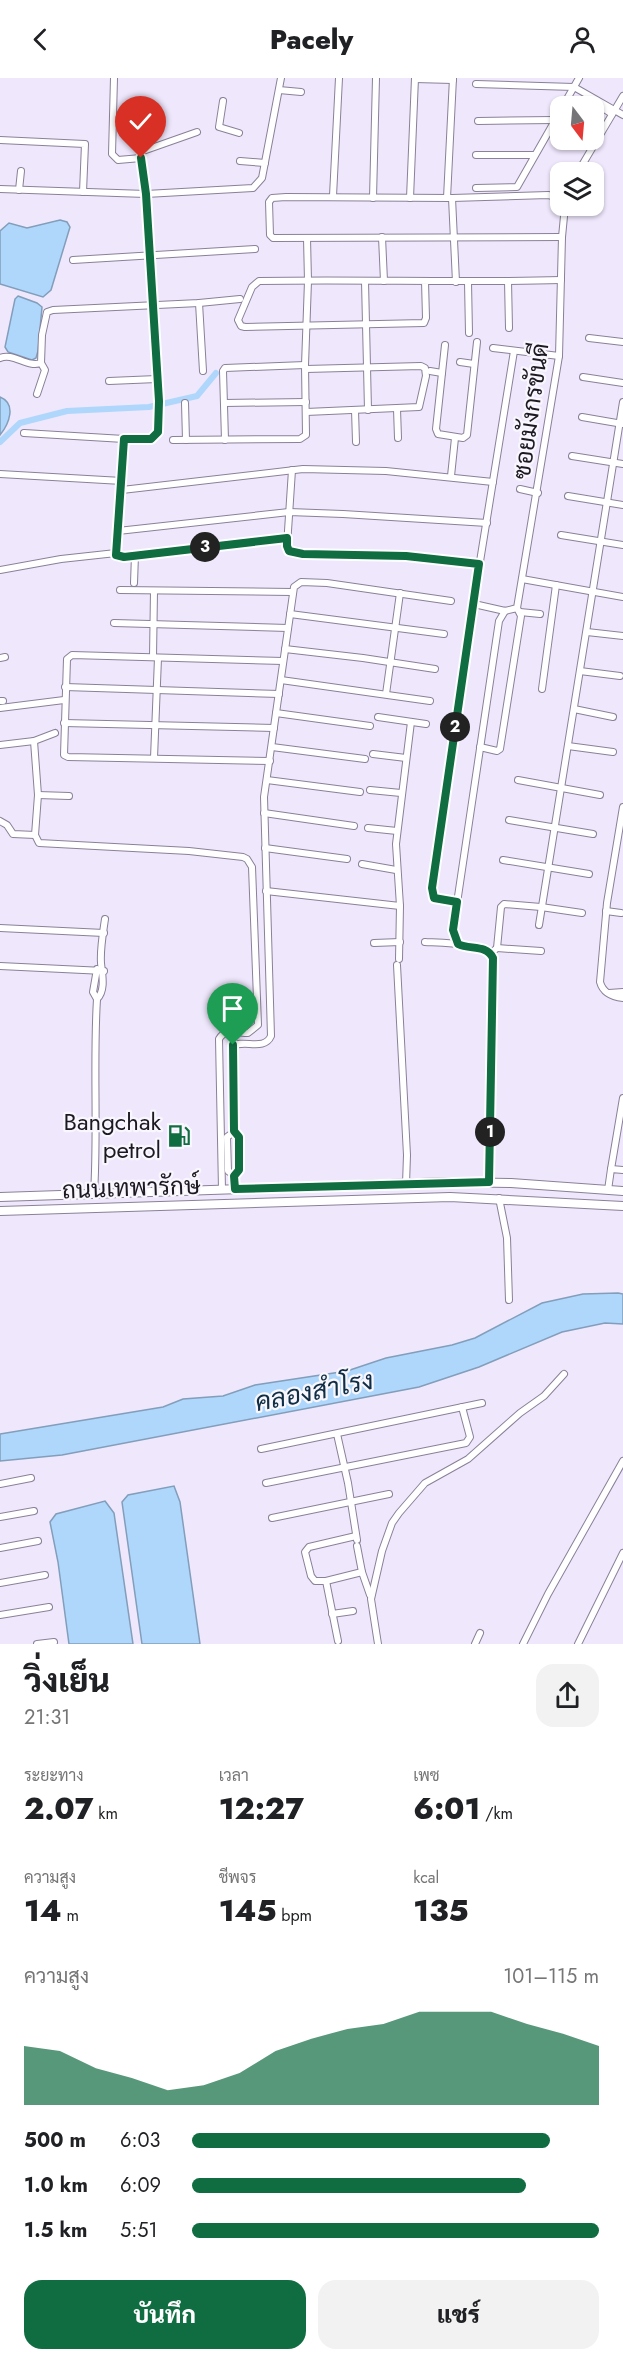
<!DOCTYPE html>
<html lang="th">
<head>
<meta charset="utf-8">
<style>
	:root { --surface:#fff; --page:#f2f2f2; --text:#202124; --muted:#757577; --accent:#0f6d41 }
	body { margin:0; font-family:Jost,Sarabun,sans-serif; background:var(--page); color:var(--text); height:100vh; display:flex; flex-direction:column; font-size:22px; white-space:nowrap }
	* { box-sizing:border-box; margin:0 }
	p { font-size:20px; color:var(--muted) }
	.icon { flex:none; width:33px; height:33px; fill:none; stroke:currentColor; stroke-width:2; stroke-linecap:round; stroke-linejoin:round }
	.map { position:relative; height:1566px; overflow:hidden }
	.side { display:flex; flex-direction:column; background:var(--surface); flex:1 }
	.side>* { flex:none }
	.needle { width:39px; rotate:164deg }
	.tools { position:absolute; left:550px; top:18px; display:grid; gap:12px }
	.tools a { display:grid; place-items:center; width:54px; height:54px; border-radius:12px; background:var(--surface); box-shadow:0 2px 4px #0004; font-size:30px }
	.pin { position:absolute; display:grid; place-items:center; width:51px; height:51px; color:#fff; margin:-62px -26px; border-radius:50% 50% 50% 0; rotate:-45deg; box-shadow:0 0 6px #0007 }
	.pin .icon { rotate:45deg }
	.km { position:absolute; width:30px; height:30px; margin:-15px; border-radius:50%; background:#222; color:#fff; font-size:16px; line-height:30px; text-align:center }
	.round { display:grid; place-items:center; flex:none; width:63px; height:63px; border-radius:18px; background:var(--page) }
	.headline { display:flex; align-items:center; justify-content:space-between; height:102px; padding:0 24px }
	h1 { font-size:33px; font-weight:800; line-height:45px }
	.figures { display:grid; grid-template-columns:repeat(3,1fr); gap:9px; height:102px; padding:6px 24px }
	.figures div { display:grid; align-content:center }
	.figures b { font-size:30px; font-weight:800 }
	.figures small { font-size:16px; font-weight:400 }
	.figures p { font-size:16px }
	.chart { height:168px; padding:12px 24px }
	.chart p { display:flex; justify-content:space-between }
	.chart svg { width:100%; height:108px; margin-top:6px; fill:var(--accent); opacity:.7 }
	.primary-button { display:flex; gap:12px; margin-top:auto; padding:12px 24px }
	.primary-button a { flex:1; height:69px; border-radius:18px; background:var(--accent); color:#fff; font-size:24px; font-weight:800; line-height:69px; text-align:center }
	.primary-button a+a { background:var(--page); color:var(--text) }
	ul { padding:0 24px; list-style:none; font-size:20px }
	li { display:grid; grid-template-columns:96px 72px 1fr; align-items:center; height:45px }
	li i { height:15px; border-radius:8px; background:var(--accent) }
	header { display:flex; justify-content:space-between; align-items:center; height:78px; padding:0 24px; background:var(--surface); font-size:27px; font-weight:800 }
	.map>svg:first-child { display:block }
	.water { fill:#aed7fb; stroke:#829eba; stroke-width:1.5 }
	.lines { fill:none; stroke-linecap:round; stroke-linejoin:round }
	.canal { stroke:#aed7fb; stroke-width:6 }
	.minor-casing { stroke:#8a8098; stroke-width:8 }
	.major-casing { stroke:#8a8098; stroke-width:10 }
	.minor { stroke:#fff; stroke-width:6 }
	.major { stroke:#fff; stroke-width:8 }
	.route-casing { stroke:#fff; stroke-width:12 }
	.route { stroke:#0f6d41; stroke-width:8 }
	.labels { text-anchor:middle; stroke-width:4.5; stroke-linejoin:round; paint-order:stroke }
	.street-label { font-size:24px; fill:#1d1922; stroke:#f9f7fd }
	.poi-label { font-size:24px; fill:#1d1922; stroke:#f9f7fd; text-anchor:end }
	.water-label { font-size:26px; font-style:italic; fill:#0f2e45; stroke:#f9f7fd }
</style>
</head>
<body>
<header><svg class="icon" aria-label="back" viewBox="0 0 24 24"><path d="M15 5l-7 7 7 7"/></svg>Pacely<svg class="icon" aria-label="person" viewBox="0 0 24 24"><circle cx="12" cy="8" r="4"/><path d="M4 21q1-7 8-7t8 7"/></svg></header>
<div class="map">
<svg width="623" height="1566" viewBox="0 0 623 1566">
	<rect width="100%" height="100%" fill="#efe7fc"/>
	<g class="water">
		<polygon points="60,142 67,144 70,149 51,212 43,219 0,206 0,153 9,145 27,150"/>
		<polygon points="18,218 37,225 42,229 38,273 36,280 32,282 8,274 5,269 15,221"/>
		<path d="M0 319C17 326 9 346 0 357Z"/>
		<polygon points="618,1215 623,1216 623,1246 605,1245 562,1254 479,1289 419,1309 62,1377 0,1383 0,1356 163,1329 183,1321 223,1318 255,1307 347,1293 386,1280 452,1267 475,1260 542,1225 583,1216"/>
		<polygon points="174,1408 180,1424 200,1566 142,1566 122,1424 128,1417"/>
		<polygon points="105,1423 114,1435 133,1566 69,1566 58,1484 50,1444 56,1436"/>
	</g>
	<g class="lines">
		<polyline class="canal" points="0,364 20,345 67,333 149,329 197,318 216,295"/>
		<g class="minor-casing">
			<g id="minor">
				<polyline points="114,0 112,76 118,82 141,80"/>
				<polyline points="415,1 453,2"/>
				<polyline points="476,6 574,9 623,37"/>
				<polyline points="279,12 301,14"/>
				<polyline points="223,23 219,49 239,55"/>
				<polyline points="601,26 601,29 612,36"/>
				<polyline points="563,28 579,0"/>
				<polyline points="478,43 555,42"/>
				<polyline points="0,62 85,66 83,114"/>
				<polyline points="476,77 534,77"/>
				<polyline points="240,83 265,85"/>
				<polyline points="578,94 623,18"/>
				<polyline points="476,110 517,109 561,32"/>
				<polyline points="0,111 146,116 253,110 262,100 281,0"/>
				<polyline points="19,112 21,93"/>
				<polyline points="333,118 339,0"/>
				<polyline points="373,120 376,0"/>
				<polyline points="410,120 415,0"/>
				<polyline points="447,120 453,0"/>
				<polyline points="452,120 456,204"/>
				<polyline points="561,120 548,117 452,120 286,119 272,120 269,124 270,157 273,160 562,159"/>
				<polyline points="382,159 384,203"/>
				<polyline points="73,182 255,171"/>
				<polyline points="365,203 368,332"/>
				<path d="M425 203 426 240 424 245 245 249 241 248 238 242 252 209 259 203C359 201 460 205 561 202"/>
				<polyline points="508,203 509,250"/>
				<polyline points="468,204 469,255"/>
				<polyline points="199,225 203,293"/>
				<polyline points="589,260 623,264"/>
				<polyline points="445,267 436,351 438,356 463,360 467,357 477,264"/>
				<polyline points="493,270 559,278"/>
				<path d="M0 280C13 274 27 290 41 285L42 257 47 234 53 232 199 225 240 221"/>
				<polyline points="460,284 474,286"/>
				<polyline points="306,291 421,288 425,290 426,298 419,329 306,334"/>
				<polyline points="430,293 442,295"/>
				<polyline points="583,299 623,305"/>
				<polyline points="109,303 157,301"/>
				<polyline points="37,316 45,292 41,285"/>
				<polyline points="185,325 186,362"/>
				<polyline points="224,325 306,324"/>
				<polyline points="397,331 398,360"/>
				<polyline points="355,332 356,364"/>
				<polyline points="582,339 623,346"/>
				<polyline points="24,355 124,361 151,361 158,354 159,323 146,116 141,76 143,73 197,54"/>
				<polyline points="124,361 116,475 118,479 287,460"/>
				<polyline points="173,362 300,361 306,357 305,287 308,203 307,160"/>
				<polyline points="225,362 223,293 225,290 305,287"/>
				<polyline points="572,378 623,386"/>
				<polyline points="292,392 287,468 289,473 303,476 406,478 479,486"/>
				<polyline points="0,396 122,403"/>
				<polyline points="451,398 455,360"/>
				<polyline points="520,411 538,415"/>
				<polyline points="122,412 303,391 386,393 493,404"/>
				<polyline points="568,418 623,427"/>
				<polyline points="118,453 289,434 343,436 487,445"/>
				<polyline points="561,457 623,467"/>
				<polyline points="0,492 61,481 116,475"/>
				<polyline points="522,501 623,519"/>
				<polyline points="134,505 135,477"/>
				<polyline points="120,512 292,514"/>
				<polyline points="474,526 505,533 517,530 559,278 562,159 565,128"/>
				<polyline points="520,534 540,536"/>
				<polyline points="290,536 444,556"/>
				<polyline points="114,545 288,550"/>
				<polyline points="587,554 623,558"/>
				<polyline points="285,571 363,580 435,591"/>
				<polyline points="153,579 154,513"/>
				<polyline points="0,580 5,579"/>
				<polyline points="580,593 620,598"/>
				<polyline points="281,602 430,623"/>
				<polyline points="65,609 279,616"/>
				<polyline points="542,611 556,507"/>
				<polyline points="386,616 400,515"/>
				<polyline points="0,623 3,623"/>
				<polyline points="0,630 64,622"/>
				<polyline points="574,631 613,639"/>
				<polyline points="276,635 370,648"/>
				<polyline points="378,639 426,646"/>
				<polyline points="64,645 274,650"/>
				<path d="M34 663 38 717 35 757 39 765 189 773 243 779 247 781 252 789 258 947 248 955C238 955 225 950 219 961L222 1112"/>
				<polyline points="0,667 34,663 55,655"/>
				<polyline points="568,668 613,674"/>
				<polyline points="272,669 365,681"/>
				<polyline points="480,669 497,673 500,671 521,538 517,530"/>
				<polyline points="373,676 406,680"/>
				<polyline points="154,680 158,580"/>
				<polyline points="270,683 68,679 64,677 67,581 72,577 283,583"/>
				<polyline points="267,702 360,714"/>
				<polyline points="518,702 600,717"/>
				<polyline points="370,712 401,715"/>
				<polyline points="38,717 69,718"/>
				<path d="M623 729 607 825 600 904C603 915 613 919 623 920"/>
				<polyline points="264,735 354,748"/>
				<polyline points="509,742 593,756"/>
				<polyline points="0,743 7,747 13,756 35,757"/>
				<polyline points="368,750 397,753"/>
				<polyline points="265,770 347,781"/>
				<polyline points="503,782 589,796"/>
				<polyline points="362,786 396,792"/>
				<polyline points="266,813 400,828"/>
				<polyline points="457,824 433,820 432,810 477,502 514,273"/>
				<polyline points="606,833 621,835"/>
				<polyline points="539,847 623,324"/>
				<polyline points="0,850 104,855"/>
				<path d="M425 864C441 865 486 865 493 880L489 1104"/>
				<polyline points="374,865 400,864"/>
				<polyline points="458,866 453,852 499,543 505,533"/>
				<polyline points="497,870 541,873"/>
				<polyline points="491,875 497,870 501,829 504,826 541,829 582,835"/>
				<polyline points="399,881 400,828 396,766 411,644"/>
				<polyline points="397,887 407,1077 406,1106"/>
				<polyline points="0,888 104,893"/>
				<polyline points="609,915 623,914"/>
				<polyline points="97,921 93,914 97,891"/>
				<polyline points="234,1054 227,1059 228,1093 235,1098"/>
				<polyline points="611,1091 623,1020"/>
				<path d="M235 1111V1098C242 1088 242 1063 234 1054L232 969C242 960 264 974 271 958L264 719 294 509 301 504 327 505 451 523"/>
				<polyline points="608,1112 611,1091 623,1092"/>
				<path d="M94 1116C98 1051 93 986 97 921 106 912 102 896 101 885 100 871 103 855 105 841"/>
				<polyline points="499,1120 507,1160 509,1222"/>
				<polyline points="337,1356 348,1405 357,1462"/>
				<polyline points="261,1371 482,1325"/>
				<polyline points="266,1405 466,1365 470,1359 462,1329"/>
				<polyline points="0,1406 31,1400"/>
				<polyline points="0,1439 34,1433"/>
				<polyline points="272,1440 389,1416"/>
				<polyline points="356,1458 309,1469 305,1474 311,1498 315,1503 326,1503 362,1494"/>
				<polyline points="357,1468 362,1494 370,1517"/>
				<polyline points="0,1470 38,1463"/>
				<polyline points="326,1503 338,1563"/>
				<polyline points="0,1505 45,1497"/>
				<polyline points="332,1536 353,1533"/>
				<polyline points="0,1537 49,1529"/>
				<polyline points="37,1566 54,1564"/>
				<polyline points="378,1566 371,1521 382,1473 392,1445 399,1435 425,1405 468,1381 520,1335 544,1318 564,1296"/>
				<polyline points="475,1566 480,1555"/>
				<polyline points="523,1566 548,1516 623,1383"/>
				<polyline points="578,1566 623,1475"/>
			</g>
		</g>
		<g class="major-casing">
			<g id="major">
				<polyline points="0,1119 450,1104 511,1105 623,1113"/>
				<polyline points="0,1133 450,1119 623,1128"/>
			</g>
		</g>
		<use href="#minor" class="minor"/>
		<use href="#major" class="major"/>
	</g>
	<g class="lines">
		<g class="route-casing">
			<path id="route" d="M141 80 146 116 159 323 158 354 151 361H124L116 477 124 479 287 460V468L289 473 303 476 406 478 479 486 432 810 434 820 457 824 453 852 458 866C470 872 486 866 493 880L489 1104 235 1111 234 1098 239 1092V1059L234 1053 233 967"/>
		</g>
		<use href="#route" class="route"/>
	</g>
	<defs>
		<g id="fuel-bare" transform="scale(1.8)"><path d="M-5.5-6h7V0h2V4h1.3V-2.5L3-4.5l.8-.8L6-3V5H2.5V1h-1V6h-7ZM-4.2-4.7v3.2H.2V-4.7Z" fill="#0f6d41" stroke="#f9f7fd" stroke-width="2.5" paint-order="stroke"/></g>
	</defs>
	<g fill-rule="evenodd">
		<use href="#fuel-bare" x="179" y="1058"/>
	</g>
	<g class="labels">
		<g class="street-label">
			<text transform="translate(531 333) rotate(-82)" y="8">ซอยมังกรขันดี</text>
			<text transform="translate(131 1110) rotate(-2)" y="8">ถนนเทพารักษ์</text>
		</g>
		<g class="poi-label">
			<text x="161" y="1052">Bangchak<tspan x="161" dy="28">petrol</tspan></text>
		</g>
		<g class="water-label">
			<text transform="translate(314 1313) rotate(-11)" y="9">คลองสำโรง</text>
		</g>
	</g>
</svg>
<div class="tools">
<a><svg class="needle" viewBox="-14 -14 28 28"><path d="M0-13l5 13h-10z" fill="#e53935"/><path d="M0 13l5-13h-10z" fill="#757577"/></svg></a>
<a><svg class="icon" aria-label="layers" viewBox="0 0 24 24"><path d="M12 4l9 5-9 5-9-5zM3 14l9 5 9-5"/></svg></a>
</div>
<div class="pin" style="left:233px;top:967px;background:#1e9e55"><svg class="icon" aria-label="arrive" viewBox="0 0 24 24"><path d="M6 21V4h12l-3 4 3 4H6"/></svg></div>
<div class="pin" style="left:141px;top:80px;background:#d93025"><svg class="icon" aria-label="check" viewBox="0 0 24 24"><path d="M5 12l5 5 9-10"/></svg></div>
<b class="km" style="left:490px;top:1054px">1</b>
<b class="km" style="left:455px;top:649px">2</b>
<b class="km" style="left:205px;top:469px">3</b>
</div>
<section class="side">
<div class="headline"><div><h1>วิ่งเย็น</h1><p>21:31</p></div><a class="round"><svg class="icon" aria-label="share" viewBox="0 0 24 24"><path d="M12 15V3M7 8l5-5 5 5M5 13v7h14v-7"/></svg></a></div>
<div class="figures">
<div><p>ระยะทาง</p><b>2.07<small> km</small></b></div>
<div><p>เวลา</p><b>12:27</b></div>
<div><p>เพซ</p><b>6:01<small> /km</small></b></div>
</div>
<div class="figures">
<div><p>ความสูง</p><b>14<small> m</small></b></div>
<div><p>ชีพจร</p><b>145<small> bpm</small></b></div>
<div><p>kcal</p><b>135</b></div>
</div>
<div class="chart"><p><span>ความสูง</span>101–115 m</p>
<svg viewBox="0 0 160 44" preserveAspectRatio="none"><path d="M0 44V20L10 22L20 29L30 33L40 38L50 36L60 31L70 22L80 17L90 13L100 11L110 6L120 6L130 6L140 11L150 15L160 20V44z"/></svg>
</div>
<ul>
<li><b>500 m</b>6:03<i style="width:88%"></i></li>
<li><b>1.0 km</b>6:09<i style="width:82%"></i></li>
<li><b>1.5 km</b>5:51<i style="width:100%"></i></li>
</ul>
<div class="primary-button"><a>บันทึก</a><a>แชร์</a></div>
</section>
</body>
</html>
